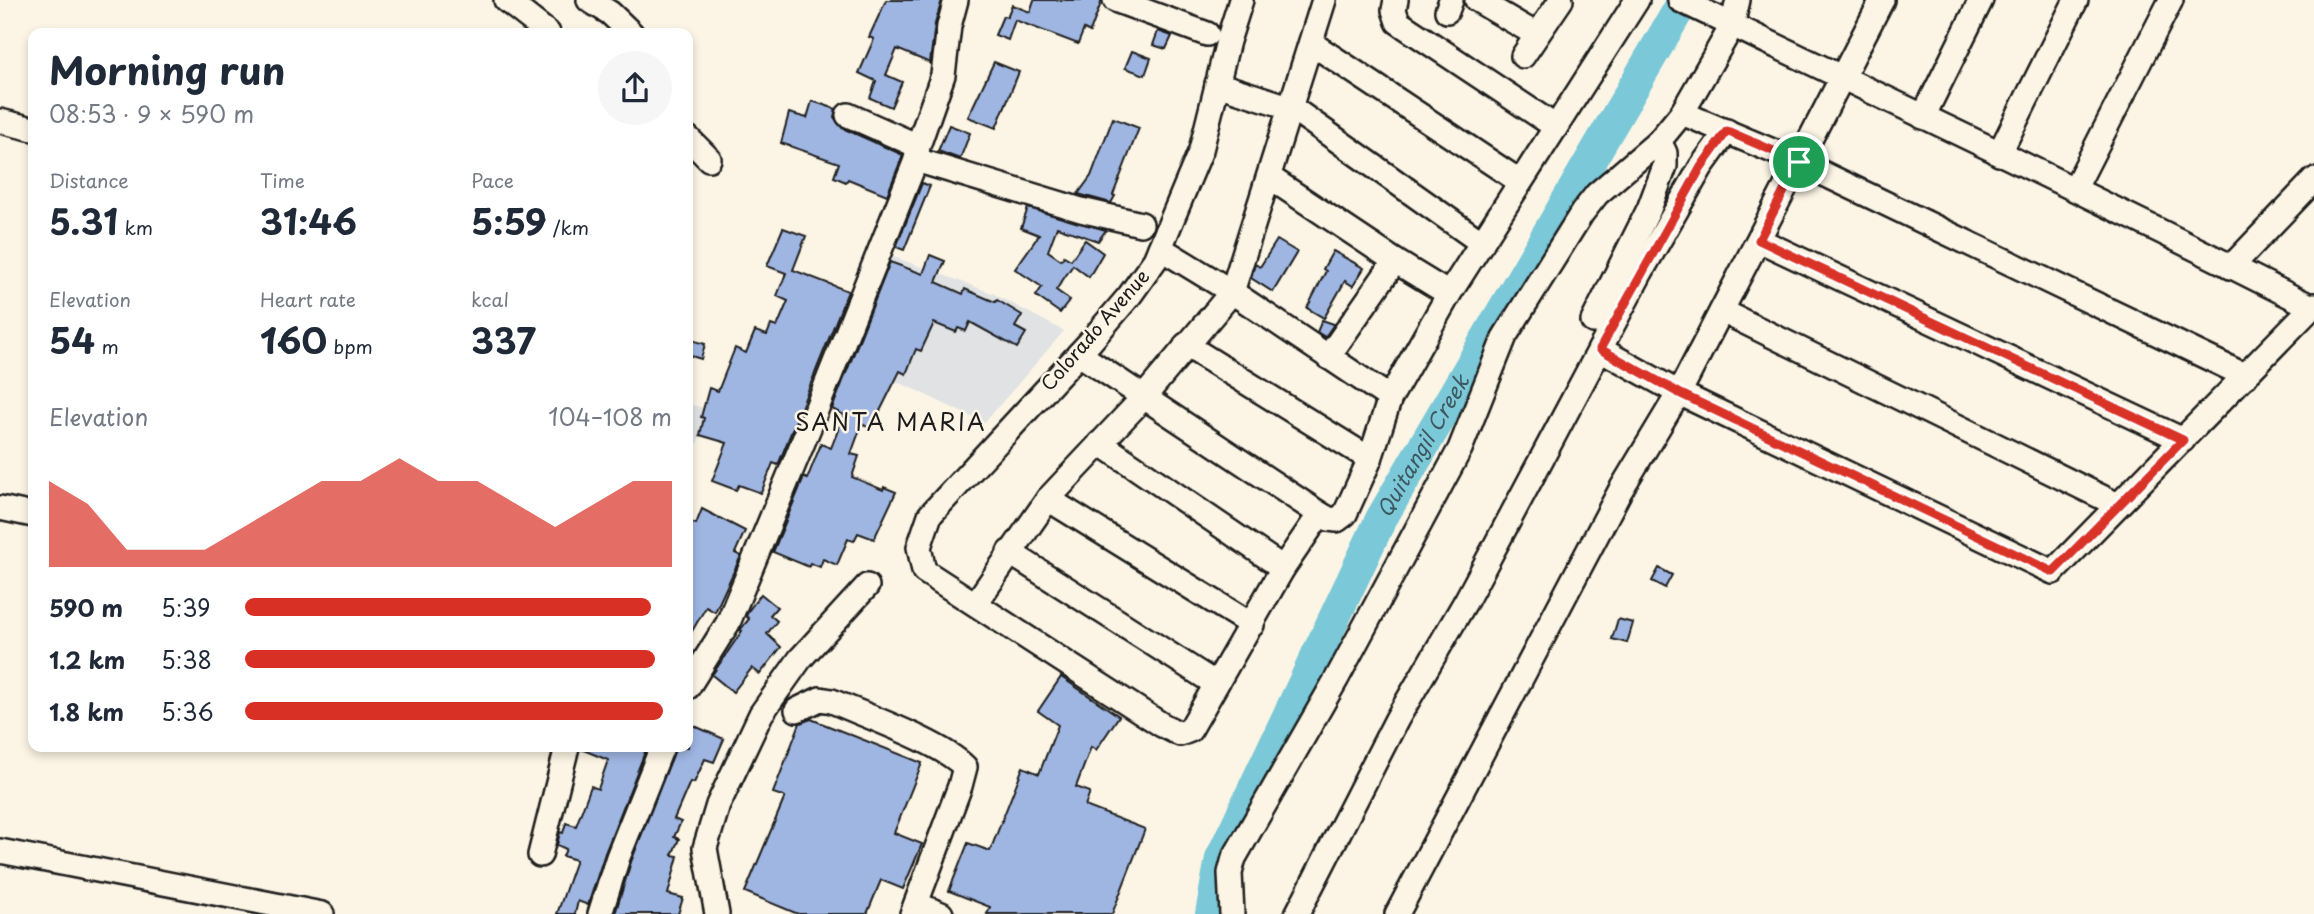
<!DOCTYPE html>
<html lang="en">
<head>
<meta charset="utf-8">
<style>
	:root { --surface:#fff; --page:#f6f6f7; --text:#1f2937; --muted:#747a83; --accent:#d93025 }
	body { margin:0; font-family:"Playpen Sans",sans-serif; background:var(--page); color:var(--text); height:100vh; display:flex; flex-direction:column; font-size:26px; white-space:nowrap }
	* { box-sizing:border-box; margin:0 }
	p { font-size:23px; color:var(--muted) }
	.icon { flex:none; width:38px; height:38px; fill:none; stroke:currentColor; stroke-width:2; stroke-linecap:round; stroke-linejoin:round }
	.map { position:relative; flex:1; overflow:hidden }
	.sheet { position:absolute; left:28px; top:28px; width:665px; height:724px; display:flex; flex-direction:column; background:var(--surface); border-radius:14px; box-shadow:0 4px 10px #0003 }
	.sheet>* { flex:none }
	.pin { position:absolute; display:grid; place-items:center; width:60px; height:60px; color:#fff; margin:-30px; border:4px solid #fff; border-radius:50%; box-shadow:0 2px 7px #0007 }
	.round { display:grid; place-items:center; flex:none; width:74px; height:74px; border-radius:37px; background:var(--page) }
	.headline { display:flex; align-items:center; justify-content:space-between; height:119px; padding:0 21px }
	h1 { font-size:38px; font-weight:700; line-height:52px }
	.metrics { display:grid; grid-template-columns:repeat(3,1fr); gap:10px; height:119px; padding:7px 21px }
	.metrics div { display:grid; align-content:center }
	.metrics b { font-size:35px; font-weight:700 }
	.metrics small { font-size:19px; font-weight:400 }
	.metrics p { font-size:19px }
	.chart { height:196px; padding:14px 21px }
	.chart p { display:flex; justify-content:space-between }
	.chart svg { width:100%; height:126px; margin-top:7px; fill:var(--accent); opacity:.7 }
	ul { padding:0 21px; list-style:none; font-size:23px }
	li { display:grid; grid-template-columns:112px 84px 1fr; align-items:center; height:52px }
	li i { height:18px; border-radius:9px; background:var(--accent) }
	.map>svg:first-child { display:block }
	.built { fill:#e0e2e4 }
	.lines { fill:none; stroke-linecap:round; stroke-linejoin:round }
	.river { stroke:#7ac8d8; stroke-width:32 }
	.building { fill:#9fb6e3; stroke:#1c1c1c; stroke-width:2 }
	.minor-casing { stroke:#1c1c1c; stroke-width:28 }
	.minor { stroke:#fcf5e5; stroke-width:23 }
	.route-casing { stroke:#fff; stroke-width:14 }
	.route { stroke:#d93025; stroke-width:9 }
	.labels { text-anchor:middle; stroke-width:5; stroke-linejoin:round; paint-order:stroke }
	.street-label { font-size:19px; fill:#1c1c1c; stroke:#fcf5e5 }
	.water-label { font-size:21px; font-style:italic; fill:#3d585e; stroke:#fcf5e5 }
	.quarter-label { font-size:23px; letter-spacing:2px; fill:#1c1c1c; stroke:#fcf5e5 }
</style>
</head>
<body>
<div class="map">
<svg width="2314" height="914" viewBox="0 0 2314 914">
	<rect width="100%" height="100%" fill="#fcf5e5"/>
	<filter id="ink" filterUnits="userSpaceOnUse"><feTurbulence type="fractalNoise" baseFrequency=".0143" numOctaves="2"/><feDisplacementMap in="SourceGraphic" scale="14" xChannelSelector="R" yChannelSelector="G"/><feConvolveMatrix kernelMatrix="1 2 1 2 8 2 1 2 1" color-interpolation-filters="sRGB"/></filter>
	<g filter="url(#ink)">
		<g class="built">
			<polygon points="886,254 992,293 1064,331 984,423 907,386 844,361"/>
			<polygon points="688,404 708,409 688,475"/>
		</g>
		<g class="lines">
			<path class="river" id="s1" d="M1211 914 1221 858 1381 519 1679 9 1680 0"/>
		</g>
		<g class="building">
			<polygon points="886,0 942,0 935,24 930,63 897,49 886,75 902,82 891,107 870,98 876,81 859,73 874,39 869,37"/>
			<polygon points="1034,0 1101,0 1101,3 1090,32 1084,29 1078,44 1015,20 1008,40 995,35 1003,16 1007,17 1012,5 1030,12"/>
			<polygon points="1158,31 1172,36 1166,49 1153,45"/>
			<polygon points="1132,51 1151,58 1145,75 1125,68"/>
			<polygon points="994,62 1019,72 996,128 968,117"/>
			<polygon points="812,101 836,109 834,117 842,128 903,155 887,195 848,179 846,182 834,177 839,163 781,143 789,113 807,118"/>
			<polygon points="1113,118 1139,128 1113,195 1115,196 1111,203 1078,194 1091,176"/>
			<polygon points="949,125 970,133 960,159 938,151"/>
			<polygon points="922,183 930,186 904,250 896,247"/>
			<polygon points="1028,208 1106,230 1098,241 1057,227 1048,251 1061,260 1064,256 1071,260 1085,240 1103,253 1089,277 1073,265 1056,290 1070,300 1060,313 1036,296 1042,287 1015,269 1039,235 1021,228"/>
			<polygon points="783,228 806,236 793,270 848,291 778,465 773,463 761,493 739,485 736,490 712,481 727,443 700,435 704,418 701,417 709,388 718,391 735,348 746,353 755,331 767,335 771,325 777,327 788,301 777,296 786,273 767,266"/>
			<polygon points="1277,240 1297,252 1273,292 1251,278 1255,264 1260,267"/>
			<polygon points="1333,251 1364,268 1353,286 1345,281 1324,318 1307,308 1326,271 1323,269"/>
			<polygon points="930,255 945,261 936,282 963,294 965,289 995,302 997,300 1022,315 1015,327 1026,333 1017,348 970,322 966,331 958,328 956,332 934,323 921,351 916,349 906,374 900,371 871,429 862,424 851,454 859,456 852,477 883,490 884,487 896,492 874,539 858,533 854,541 848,539 837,565 823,559 820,567 810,563 809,567 773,552 804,477 807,479 821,444 831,448 844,415 832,409 890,262 923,274"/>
			<polygon points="1322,320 1334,324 1325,337 1317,332"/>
			<polygon points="688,339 705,344 701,359 688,355"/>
			<polygon points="702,509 745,531 735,553 741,556 715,612 706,607 688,638 688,521 696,524"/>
			<polygon points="1659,568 1672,575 1665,588 1652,581"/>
			<polygon points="761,594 777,607 770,615 777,621 767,634 781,647 760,674 752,668 733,692 712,675 742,631 740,630 749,619 746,616 749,610"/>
			<polygon points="1618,619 1633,623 1627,643 1612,639"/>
			<polygon points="1061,677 1119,716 1096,750 1091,747 1076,787 1090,792 1085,806 1145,829 1112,914 987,914 990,907 949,891 968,843 990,851 1023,767 1039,774 1058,725 1038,711"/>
			<polygon points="811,719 922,763 894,833 922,844 903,889 881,880 867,914 798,914 745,892 785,797 773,793 800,723"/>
			<polygon points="688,723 724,739 714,762 705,759 694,783 690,782 674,819 681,822 674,837 679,839 672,855 678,856 668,894 683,898 678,914 615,914 631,862 676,747 688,747"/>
			<polygon points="581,747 647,747 605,853 588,905 578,901 575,914 557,914 576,860 563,856 566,849 557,845 560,832 563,833 566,823 576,826 591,786 598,789 608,760 581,749"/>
		</g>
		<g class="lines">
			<g class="minor-casing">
				<g id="minor">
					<polyline points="506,0 548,33"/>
					<polyline points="589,0 610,13 631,33"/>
					<polyline points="1115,0 1207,34"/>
					<polyline points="1241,0 1228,41 1201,150 1155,260 1130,295 1090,342 930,515 919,547 924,571 1162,725 1180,734 1190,730 1283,568 1320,514"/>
					<polyline points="1396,0 1394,10 1398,22 1556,127"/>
					<polyline points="1477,0 1537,35"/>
					<path d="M1680 0C1891 101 2103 201 2312 307"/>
					<polyline points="1447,11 1451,0"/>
					<polyline points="1311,43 1519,181"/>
					<polyline points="1523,56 1561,0"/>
					<polyline points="1217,84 1292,108 1482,243"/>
					<polyline points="1682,113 1799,162 2246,376"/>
					<polyline points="848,115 918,146"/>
					<polyline points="1923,117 1981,0"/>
					<polyline points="0,121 33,129"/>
					<polyline points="688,138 709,159"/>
					<polyline points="1999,154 2076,0"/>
					<polyline points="916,160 1081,210 1141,224"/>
					<polyline points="1269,177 1395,261 1449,294"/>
					<polyline points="2075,188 2171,0"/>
					<polyline points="1759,240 2183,440"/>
					<polyline points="1160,248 1232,292 1390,398"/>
					<polyline points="2231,267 2314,180"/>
					<polyline points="1722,311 2118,505"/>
					<polyline points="1593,321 1649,209 1665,166 1665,153 1659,141"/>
					<polyline points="1186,345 1370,459"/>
					<polyline points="1600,349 1679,393 2053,572 2314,305"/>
					<polyline points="1079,354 1320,514 1329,519 1337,520 1345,514 1370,459 1390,398 1449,294 1637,0"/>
					<polyline points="1328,357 1395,261"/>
					<polyline points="1100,443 1283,568"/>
					<polyline points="1048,499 1252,625"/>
					<polyline points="0,508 33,515"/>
					<polyline points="1009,552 1216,684"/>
					<polyline points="976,603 1048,499 1143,398 1232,292 1324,0"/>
					<polyline points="688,687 728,623 813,418 916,160 918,146 943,75 949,26 956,0"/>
					<path d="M797 710 820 699 832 701C866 716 941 742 965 767L960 786 912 914"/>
					<polyline points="0,851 322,914"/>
					<polyline points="540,855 567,747"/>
					<polyline points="916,904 941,914"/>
					<polyline points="600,914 618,857 662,747"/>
					<polyline points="717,914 705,848 718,805 761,714 800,659 867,586"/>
					<polyline points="1232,914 1230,873 1234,858 1337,678 1460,449 1505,336 1582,213 1597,194 1659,141 1682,113 1732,26 1738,0"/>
					<polyline points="1297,914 1397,719 1467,599 1641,272 1701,167 1727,131"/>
					<polyline points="1397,914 1620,491 1679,393 1882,0"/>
				</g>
			</g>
			<use href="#minor" class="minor"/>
		</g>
	</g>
	<g class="lines" filter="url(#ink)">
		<g class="route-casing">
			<polygon id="route" points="1727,131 1799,162 1759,240 2183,440 2053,572 1679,393 1600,349 1701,167"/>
		</g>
		<use href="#route" class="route"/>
	</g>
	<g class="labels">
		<g class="street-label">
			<text transform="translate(1095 330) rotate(-49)" y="7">Colorado Avenue</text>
		</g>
		<g class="water-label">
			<text dy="7" stroke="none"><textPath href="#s1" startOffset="516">Quitangil Creek</textPath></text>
		</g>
		<g class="quarter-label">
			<text x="891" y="431">SANTA MARIA</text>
		</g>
	</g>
</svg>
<div class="pin" style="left:1799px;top:162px;background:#1e9e55"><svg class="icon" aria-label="arrive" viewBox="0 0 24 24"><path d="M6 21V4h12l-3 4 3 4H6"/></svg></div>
<section class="sheet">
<div class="headline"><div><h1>Morning run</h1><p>08:53 · 9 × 590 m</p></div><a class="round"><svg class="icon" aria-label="share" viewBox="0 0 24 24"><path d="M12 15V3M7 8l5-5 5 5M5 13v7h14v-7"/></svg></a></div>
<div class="metrics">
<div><p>Distance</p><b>5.31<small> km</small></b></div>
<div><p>Time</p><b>31:46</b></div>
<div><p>Pace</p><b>5:59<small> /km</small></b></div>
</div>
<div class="metrics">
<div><p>Elevation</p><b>54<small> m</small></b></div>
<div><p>Heart rate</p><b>160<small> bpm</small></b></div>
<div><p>kcal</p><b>337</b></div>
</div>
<div class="chart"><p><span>Elevation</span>104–108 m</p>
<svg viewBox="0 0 160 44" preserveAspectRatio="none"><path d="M0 44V14L10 22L20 38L30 38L40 38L50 30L60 22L70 14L80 14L90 6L100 14L110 14L120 22L130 30L140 22L150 14L160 14V44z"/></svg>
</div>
<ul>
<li><b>590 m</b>5:39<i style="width:95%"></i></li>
<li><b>1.2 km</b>5:38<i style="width:96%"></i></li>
<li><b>1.8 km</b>5:36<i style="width:98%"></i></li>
</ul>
</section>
</div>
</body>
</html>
